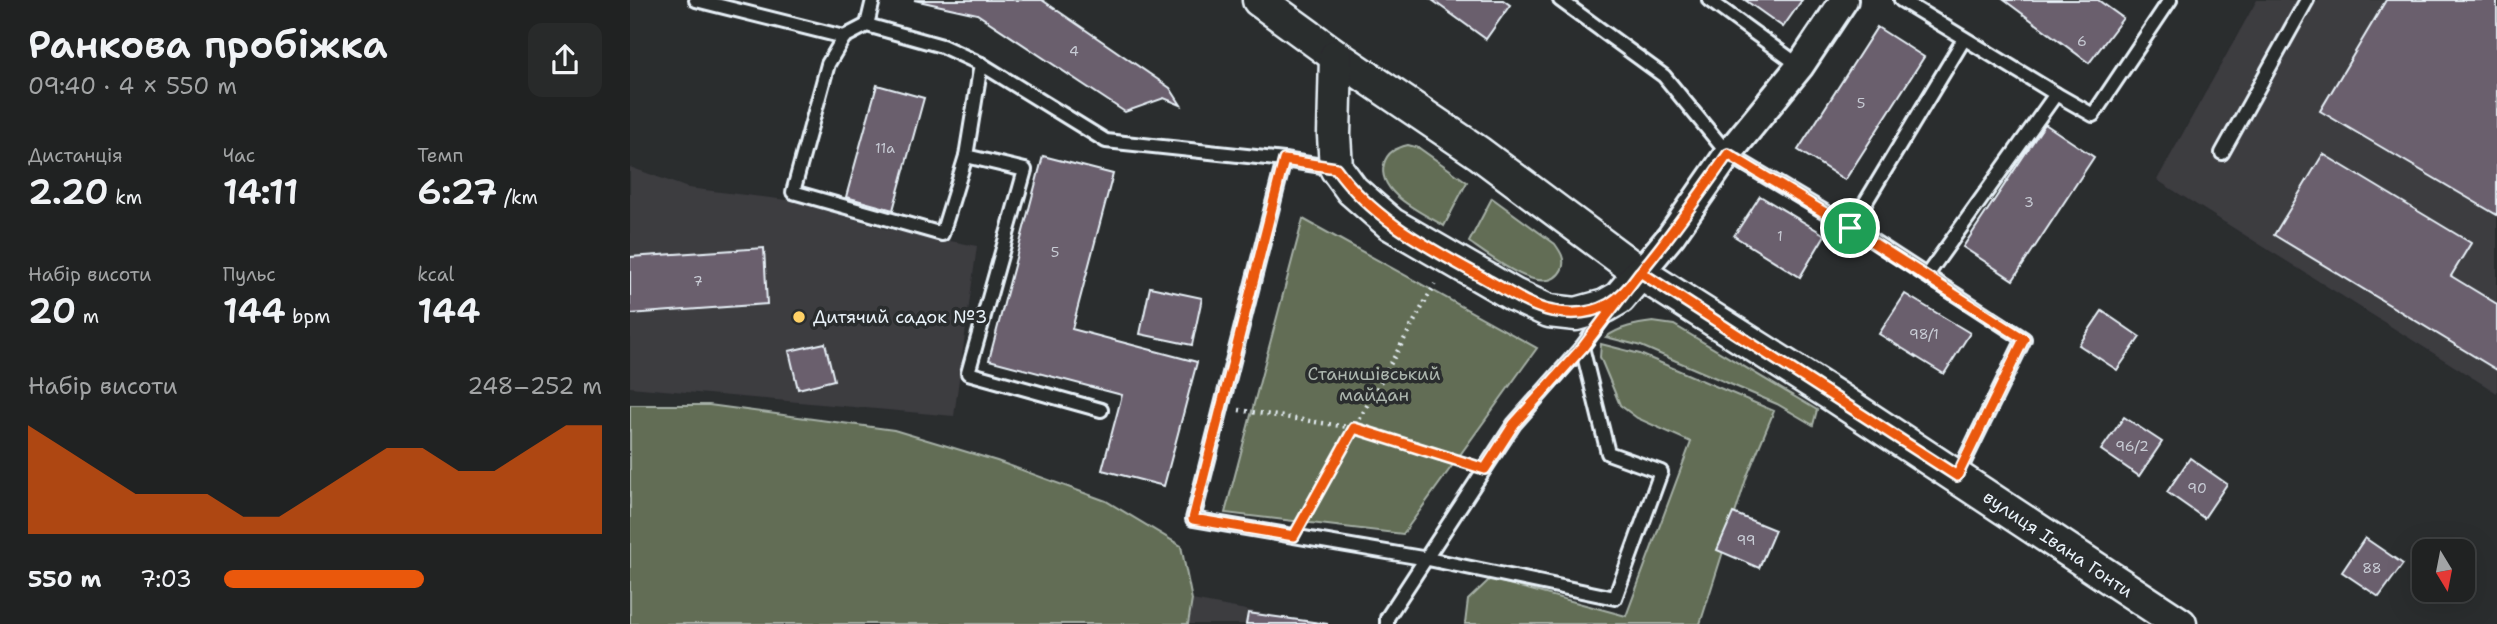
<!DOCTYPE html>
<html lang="uk">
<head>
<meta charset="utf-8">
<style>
	:root { --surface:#202222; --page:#282a2a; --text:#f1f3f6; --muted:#a2a4a5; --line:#3d3f40; --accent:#ea580c }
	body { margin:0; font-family:"Shantell Sans",sans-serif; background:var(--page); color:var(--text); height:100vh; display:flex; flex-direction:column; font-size:26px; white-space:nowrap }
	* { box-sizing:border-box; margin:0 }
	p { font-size:23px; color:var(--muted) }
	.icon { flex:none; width:38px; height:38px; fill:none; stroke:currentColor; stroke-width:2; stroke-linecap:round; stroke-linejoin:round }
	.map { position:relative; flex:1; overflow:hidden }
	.details { display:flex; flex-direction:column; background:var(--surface); width:630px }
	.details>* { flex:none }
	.needle { width:46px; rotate:170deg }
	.controls { position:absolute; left:1782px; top:539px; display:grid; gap:14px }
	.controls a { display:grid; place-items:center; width:63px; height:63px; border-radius:14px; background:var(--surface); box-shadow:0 7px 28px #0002,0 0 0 2px var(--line); font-size:35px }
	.pin { position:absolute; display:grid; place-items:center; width:60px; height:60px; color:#fff; margin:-30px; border:4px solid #fff; border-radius:50%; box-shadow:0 2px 7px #0007 }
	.round { display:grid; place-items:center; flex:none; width:74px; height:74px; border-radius:14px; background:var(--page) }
	.head { display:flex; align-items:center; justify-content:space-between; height:119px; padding:0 28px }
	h1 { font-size:38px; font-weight:600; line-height:52px }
	.metrics { display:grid; grid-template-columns:repeat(3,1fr); gap:10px; height:119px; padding:7px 28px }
	.metrics div { display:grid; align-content:center }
	.metrics b { font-size:35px; font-weight:600 }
	.metrics small { font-size:19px; font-weight:400 }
	.metrics p { font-size:19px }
	.chart { height:196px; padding:14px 28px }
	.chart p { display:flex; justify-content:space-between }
	.chart svg { width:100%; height:126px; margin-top:7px; fill:var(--accent); opacity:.7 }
	ul { padding:0 28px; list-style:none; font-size:23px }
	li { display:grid; grid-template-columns:112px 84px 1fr; align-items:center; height:52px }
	li i { height:18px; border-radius:9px; background:var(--accent) }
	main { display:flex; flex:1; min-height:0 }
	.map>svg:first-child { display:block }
	.built { fill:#3d3c41 }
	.green { fill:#626d54; stroke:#a5afa6; stroke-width:2 }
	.building { fill:#6a5e6d; stroke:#e8f1f8; stroke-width:2 }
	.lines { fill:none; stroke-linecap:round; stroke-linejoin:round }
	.service-casing { stroke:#e8f1f8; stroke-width:18 }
	.minor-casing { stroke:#e8f1f8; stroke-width:32 }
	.tertiary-casing { stroke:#e8f1f8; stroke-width:37 }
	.path { stroke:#e8f1f8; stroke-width:4.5; stroke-dasharray:2 5; stroke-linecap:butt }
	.service { stroke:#2a2d2e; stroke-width:12 }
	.minor { stroke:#2a2d2e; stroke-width:26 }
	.tertiary { stroke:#2a2d2e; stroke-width:32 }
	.route-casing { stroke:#fff; stroke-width:14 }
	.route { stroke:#ea580c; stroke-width:9 }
	.poi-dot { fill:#ffd166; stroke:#2a2d2e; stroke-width:2.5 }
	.labels { text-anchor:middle; stroke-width:7; stroke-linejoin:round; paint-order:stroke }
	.number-label { font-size:14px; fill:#c8ccd5 }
	.poi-label { font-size:18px; fill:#e8f1f8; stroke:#2a2d2e; text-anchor:start }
	.park-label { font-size:18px; fill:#acb6ae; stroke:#2a2d2e }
	.street-label { font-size:18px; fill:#e8f1f8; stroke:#2a2d2e }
</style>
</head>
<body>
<main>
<section class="details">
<div class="head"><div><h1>Ранкова пробіжка</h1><p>09:40 · 4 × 550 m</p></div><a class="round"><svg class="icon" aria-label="share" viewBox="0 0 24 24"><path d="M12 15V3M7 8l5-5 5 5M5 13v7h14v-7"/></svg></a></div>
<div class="metrics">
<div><p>Дистанція</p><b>2.20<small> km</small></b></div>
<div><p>Час</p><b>14:11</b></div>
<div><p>Темп</p><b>6:27<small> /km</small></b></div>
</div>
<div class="metrics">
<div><p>Набір висоти</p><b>20<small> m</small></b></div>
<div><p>Пульс</p><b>144<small> bpm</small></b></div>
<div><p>kcal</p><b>144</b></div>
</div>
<div class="chart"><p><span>Набір висоти</span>248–252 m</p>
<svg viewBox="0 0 160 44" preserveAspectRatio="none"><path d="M0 44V6L10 14L20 22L30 30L40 30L50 30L60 38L70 38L80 30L90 22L100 14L110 14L120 22L130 22L140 14L150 6L160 6V44z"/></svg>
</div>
<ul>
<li><b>550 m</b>7:03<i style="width:53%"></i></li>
</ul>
</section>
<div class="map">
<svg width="1867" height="624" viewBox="0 0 1867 624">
	<rect width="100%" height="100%" fill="#2a2d2e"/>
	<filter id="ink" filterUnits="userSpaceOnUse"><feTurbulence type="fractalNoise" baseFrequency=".0143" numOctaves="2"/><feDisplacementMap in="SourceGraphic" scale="14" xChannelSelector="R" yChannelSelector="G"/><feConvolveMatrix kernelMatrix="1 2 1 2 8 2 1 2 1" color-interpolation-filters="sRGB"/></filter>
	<g filter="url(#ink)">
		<g class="built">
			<polygon points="1627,0 1867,0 1867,393 1527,180"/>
			<polygon points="0,167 58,188 165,201 256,229 347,246 324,416 0,387"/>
			<polygon points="562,600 692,624 558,624"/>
		</g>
		<g class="green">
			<path d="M778 145 789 148 837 182 814 226C793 213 746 193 754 164 757 152 766 148 778 145Z"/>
			<path d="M862 198 925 244C930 251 936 259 932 269 916 302 857 254 839 242Z"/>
			<polygon points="673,219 907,348 773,534 595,513"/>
			<path d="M1023 322 1044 325 1187 410 1183 425 1147 404 1011 346 976 337C990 327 1006 324 1023 322Z"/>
			<polygon points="971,344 1010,354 1144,411 1117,476 1070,624 835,624 838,600 860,579 996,616 1061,442 1007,418 990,405 970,357"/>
			<polygon points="0,405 79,405 264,430 367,461 476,501 551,546 562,600 558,624 0,624"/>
		</g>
		<g class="building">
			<polygon points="284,0 412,0 540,88 551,105 534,98 495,112 347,14"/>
			<polygon points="802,0 873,0 880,5 856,39"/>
			<polygon points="1115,0 1172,0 1153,27"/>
			<polygon points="1374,0 1468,0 1493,18 1459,63"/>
			<polygon points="1756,0 1867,0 1867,215 1690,111"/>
			<polygon points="1247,27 1294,57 1215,180 1168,150"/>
			<polygon points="247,85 294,98 263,210 216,197"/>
			<polygon points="1415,124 1464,157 1383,280 1333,247"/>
			<polygon points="1693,154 1841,243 1821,276 1867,304 1867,370 1644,235"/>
			<polygon points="413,156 483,174 442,329 567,362 534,486 472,470 492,395 359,360"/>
			<polygon points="1130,196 1195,235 1170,277 1104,236"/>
			<polygon points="134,248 137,304 0,314 0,257"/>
			<polygon points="520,287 572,298 562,345 510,334"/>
			<polygon points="1275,294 1340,333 1314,374 1249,334"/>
			<polygon points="1472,311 1510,337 1487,370 1449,345"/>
			<polygon points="195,343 204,380 168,389 159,351"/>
			<polygon points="1494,417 1532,442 1509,476 1471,450"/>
			<polygon points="1560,458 1597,484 1574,518 1537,492"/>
			<polygon points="1103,513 1145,530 1129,568 1087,550"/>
			<polygon points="1735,538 1773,564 1749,597 1712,572"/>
			<polygon points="618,613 698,624 616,624"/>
		</g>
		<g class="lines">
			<g class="service-casing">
				<g id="service">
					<polyline points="66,0 214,37"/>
					<polyline points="930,0 1034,76 1098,154 1237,237 1394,339 1327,476"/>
					<polyline points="1079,0 1170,66"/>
					<polyline points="1271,0 1426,94 1297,275"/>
					<polyline points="237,25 243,0"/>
					<polyline points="1426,94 1463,115 1540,0"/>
					<polyline points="1592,153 1677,0"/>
					<polyline points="336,156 312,234 163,192 198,64 214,37 237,25 312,46 351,64"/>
					<polyline points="654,160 705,168"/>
					<polyline points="1220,228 1334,39"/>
					<polyline points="471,410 338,373 395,170 336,156 351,64 476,141 654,160 563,519 798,559 985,598 1031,472 978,453 952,347"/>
					<polyline points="757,624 757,618 884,424 952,347 978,312"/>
				</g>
			</g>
			<g class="minor-casing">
				<polyline id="minor" points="1010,273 1041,236 1098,154 1170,66 1214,0"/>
			</g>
			<g class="tertiary-casing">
				<g id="tertiary">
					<polyline points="629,0 706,56 849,153 1010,273 1201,394 1550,624"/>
					<polyline points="706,56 704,135 706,168 722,190 761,224 884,295 919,311 946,314 975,306 989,298 1010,273"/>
				</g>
			</g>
			<g class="path">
				<polyline points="609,410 724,428 835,463"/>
				<polyline points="675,517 805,284"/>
			</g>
			<use href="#service" class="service"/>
			<use href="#minor" class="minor"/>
			<use href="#tertiary" class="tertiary"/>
		</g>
	</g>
	<g class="lines" filter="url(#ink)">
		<g class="route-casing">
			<path id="route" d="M1220 228 1098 154C1070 194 1043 233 1012 270 1002 282 993 296 979 304 961 314 941 315 922 311 900 307 878 291 859 281 802 249 745 222 706 168L654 160 563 519 664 536 724 428 855 469 884 424 953 347 1010 272 1327 476 1394 339 1220 228"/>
		</g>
		<use href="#route" class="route"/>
	</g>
	<circle class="poi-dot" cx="169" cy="317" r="7"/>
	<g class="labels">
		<g class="number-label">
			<text x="1452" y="46">6</text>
			<text x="444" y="56">4</text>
			<text x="1231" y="108">5</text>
			<text x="255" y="153">11а</text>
			<text x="1399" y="207">3</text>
			<text x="1150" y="241">1</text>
			<text x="425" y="257">5</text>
			<text x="68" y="286">7</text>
			<text x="1294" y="339">98/1</text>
			<text x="1502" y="451">96/2</text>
			<text x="1567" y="493">90</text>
			<text x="1116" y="545">99</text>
			<text x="1742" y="573">88</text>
		</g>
		<g class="poi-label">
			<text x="183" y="323">Дитячий садок №3</text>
		</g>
		<g class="park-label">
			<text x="744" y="380">Станишівський<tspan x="744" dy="21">майдан</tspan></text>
		</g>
		<g class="street-label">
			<text transform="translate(1428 544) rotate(34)" y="6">вулиця Івана Гонти</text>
		</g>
	</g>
</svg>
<div class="controls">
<a><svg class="needle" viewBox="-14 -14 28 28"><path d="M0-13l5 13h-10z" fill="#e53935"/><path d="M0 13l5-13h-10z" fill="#a2a4a5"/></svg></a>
</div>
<div class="pin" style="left:1220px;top:228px;background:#1e9e55"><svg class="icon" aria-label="arrive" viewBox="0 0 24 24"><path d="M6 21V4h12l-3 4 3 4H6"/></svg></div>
</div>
</main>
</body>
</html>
